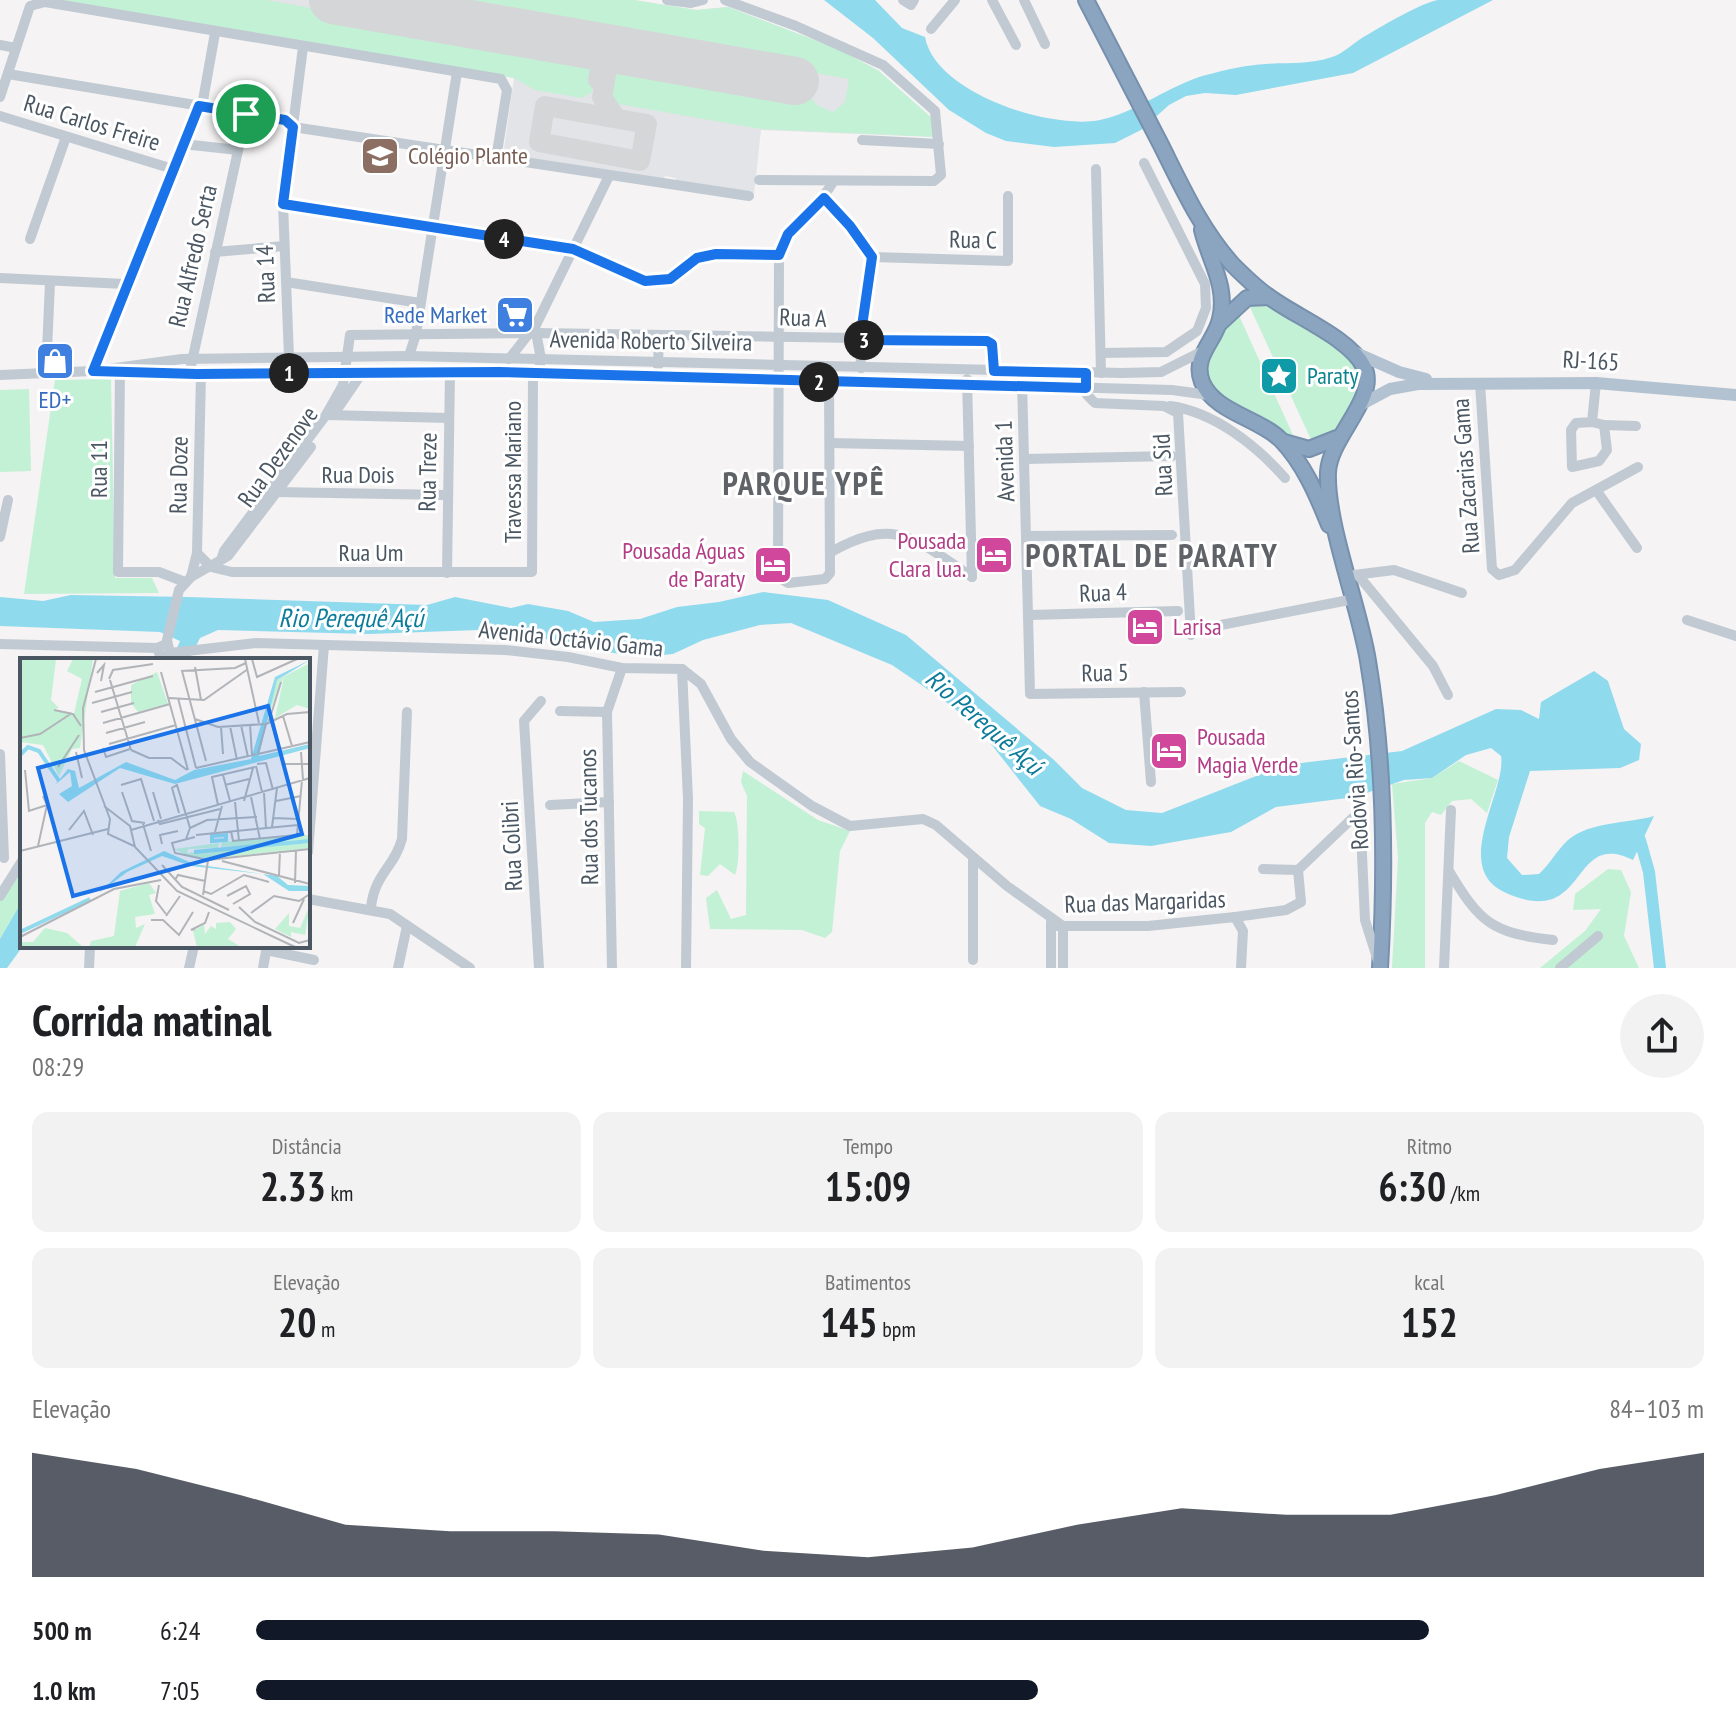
<!DOCTYPE html>
<html lang="pt">
<head>
<meta charset="utf-8">
<style>
	:root { --surface:#fff; --page:#f2f2f2; --text:#202124; --muted:#757577; --accent:#111827 }
	body { margin:0; font-family:"PT Sans Narrow",sans-serif; background:var(--page); color:var(--text); height:100vh; display:flex; flex-direction:column; font-size:30px; white-space:nowrap }
	* { box-sizing:border-box; margin:0 }
	p { font-size:26px; color:var(--muted) }
	.icon { flex:none; width:44px; height:44px; fill:none; stroke:currentColor; stroke-width:2; stroke-linecap:round; stroke-linejoin:round }
	.map { position:relative; height:968px; overflow:hidden }
	.sheet { display:flex; flex-direction:column; background:var(--surface); flex:1 }
	.sheet>* { flex:none }
	.pin { position:absolute; display:grid; place-items:center; width:68px; height:68px; color:#fff; margin:-34px; border:4px solid #fff; border-radius:50%; box-shadow:0 2px 8px #0007 }
	.km { position:absolute; width:40px; height:40px; margin:-20px; border-radius:50%; background:#222; color:#fff; font-size:22px; line-height:40px; text-align:center }
	.round { display:grid; place-items:center; flex:none; width:84px; height:84px; border-radius:42px; background:var(--page) }
	.head { display:flex; align-items:center; justify-content:space-between; height:136px; padding:0 32px }
	h1 { font-size:44px; font-weight:700; line-height:60px }
	.metrics { display:grid; grid-template-columns:repeat(3,1fr); gap:12px; height:136px; padding:8px 32px }
	.metrics div { display:grid; align-content:center; border-radius:16px; background:var(--page); text-align:center }
	.metrics b { font-size:40px; font-weight:700 }
	.metrics small { font-size:22px; font-weight:400 }
	.metrics p { font-size:22px }
	.chart { height:224px; padding:16px 32px }
	.chart p { display:flex; justify-content:space-between }
	.chart svg { width:100%; height:144px; margin-top:8px; fill:var(--accent); opacity:.7 }
	ul { padding:0 32px; list-style:none; font-size:26px }
	li { display:grid; grid-template-columns:128px 96px 1fr; align-items:center; height:60px }
	li i { height:20px; border-radius:10px; background:var(--accent) }
	.map>svg:first-child { display:block }
	.airport { fill:#e2e4e7 }
	.green { fill:#c3f1d5 }
	.water { fill:#90daee }
	.lines { fill:none; stroke-linecap:round; stroke-linejoin:round }
	.river { stroke:#90daee; stroke-width:12 }
	.taxiway { stroke:#d5d6d8; stroke-width:20 }
	.runway { stroke:#d5d6d8; stroke-width:48 }
	.highway-casing { stroke:#7690ad; stroke-width:18 }
	.minor { stroke:#c1cad2; stroke-width:10 }
	.major { stroke:#b3c2d1; stroke-width:12 }
	.highway { stroke:#8ba5c1; stroke-width:14 }
	.route-casing { stroke:#fff; stroke-width:16 }
	.route { stroke:#1a73e8; stroke-width:10 }
	.labels { text-anchor:middle; stroke-width:6; stroke-linejoin:round; paint-order:stroke }
	.street-label { font-size:24px; fill:#4a5661; stroke:#fff }
	.education-label { font-size:24px; fill:#785e54; stroke:#fff; text-anchor:start }
	.shop-label { font-size:24px; fill:#366cbe; stroke:#fff; text-anchor:end }
	.culture-label { font-size:24px; fill:#0d838f; stroke:#fff; text-anchor:start }
	.hotel-label { font-size:24px; fill:#b23c85; stroke:#fff; text-anchor:end }
	.water-label { font-size:26px; font-style:italic; fill:#0c7c9b; stroke:#fff }
	.district-label { font-size:32px; font-weight:bold; letter-spacing:2px; fill:#5f6368; stroke:#fff }
	.inset-river { fill:none; stroke:#90daee; stroke-width:4 }
	.inset-road { fill:none; stroke:#b1b4b9; stroke-width:2 }
	.view { fill:#1a73e8; fill-opacity:0.15; stroke:#1a73e8; stroke-width:4 }
	.inset-edge { fill:none; stroke:#4a5661; stroke-width:4 }
</style>
</head>
<body>
<div class="map">
<svg width="1736" height="968" viewBox="0 0 1736 968">
	<rect width="100%" height="100%" fill="#f5f3f3"/>
	<polygon class="airport" points="49,0 634,0 696,10 728,7 838,49 879,71 935,137 761,130 754,194 675,182 676,178 665,176 663,180 503,156 514,78"/>
	<g class="green">
		<polygon points="49,0 266,0 591,57 596,66 592,92 582,98 535,90 514,78"/>
		<polygon points="403,0 634,0 696,10 728,7 838,49 879,71 932,118 935,137 761,129 613,103 607,95 613,67 622,63 809,96 818,106 833,112 845,102 849,79"/>
		<path d="M1248 303H1268L1347 353 1362 368C1357 401 1344 430 1314 446Z"/>
		<path d="M1237 311 1297 444C1274 429 1201 395 1205 365 1207 347 1226 325 1237 311Z"/>
		<polygon points="111,379 115,578 152,578 159,593 24,594 55,380"/>
		<polygon points="29,389 31,471 0,472 0,390"/>
		<polygon points="1459,761 1498,780 1487,813 1471,799 1452,801 1441,815 1432,812 1425,823 1425,968 1392,968 1398,858 1392,784 1432,778"/>
		<polygon points="743,771 818,820 850,831 840,851 832,932 825,938 802,930 710,929 706,898 717,890 731,919 746,915 747,796 741,782"/>
		<path d="M699 811 734 812C740 823 740 865 735 875L720 864 708 876 700 875 705 828 699 824Z"/>
		<polygon points="22,869 22,901 0,939 0,891"/>
		<polygon points="1608,869 1621,870 1631,892 1624,936 1639,968 1540,968 1585,931 1601,909 1573,910 1575,894"/>
	</g>
	<g class="water">
		<path d="M824 0H875L902 28 925 37C935 93 1050 130 1100 120 1138 112 1169 85 1206 75 1225 70 1246 65 1266 64 1290 62 1308 65 1332 57 1345 53 1355 41 1367 35 1384 25 1421 3 1438 0 1456 0 1476 0 1493 0L1353 73 1236 95 1205 93 1186 96 1169 105 1141 130 1115 143 1054 147 1006 141 986 133 949 110 873 38Z"/>
		<path d="M763 592 828 600 906 635 1054 760 1082 788 1126 810 1162 813 1284 765 1402 751 1496 709 1521 710 1539 719 1541 702 1594 671 1608 681 1624 729 1641 744 1639 760 1620 768 1530 771 1509 837 1507 858 1522 875 1539 874C1550 864 1557 850 1568 840 1591 821 1626 824 1654 816L1633 860C1568 828 1590 932 1504 892 1451 867 1507 790 1501 756L1491 748 1466 755 1432 778 1404 780 1355 797 1276 807 1231 832 1151 846 1109 843 1071 819 1040 806 976 725 942 699 892 665 791 623 760 625 703 640 673 654 642 657 586 649 506 629 368 634 218 630 200 638 189 660H172L180 641 160 632 0 626V597L43 601 71 595 188 597 427 605 455 597 511 608 528 604 568 611 594 622 640 619 677 607 719 602Z"/>
		<polygon points="22,901 23,946 7,968 0,968 0,939"/>
	</g>
	<g class="lines">
		<polyline class="river" points="1630,838 1640,840 1649,872 1660,968"/>
		<g class="taxiway">
			<polyline points="595,46 601,64 598,80"/>
			<polygon points="545,106 647,124 640,161 539,142"/>
			<polyline points="616,118 602,97 608,64 626,51"/>
		</g>
		<polyline class="runway" points="333,0 795,81"/>
		<g class="highway-casing">
			<g id="highway">
				<path d="M1086 0C1111 48 1136 97 1161 145 1182 187 1201 229 1232 264 1243 275 1255 287 1268 296 1294 316 1350 338 1364 367 1379 398 1330 436 1328 472 1326 524 1359 605 1368 661 1385 762 1386 865 1380 968"/>
				<path d="M1202 230C1209 260 1228 286 1220 319 1215 342 1192 356 1202 382 1214 412 1259 418 1281 440 1304 464 1317 495 1329 525"/>
				<polyline points="1220,323 1247,298 1269,297"/>
				<polyline points="1284,442 1309,449 1337,438"/>
			</g>
		</g>
		<g class="minor">
			<polyline points="667,0 691,3 703,0"/>
			<polyline points="725,0 796,26 883,65 935,111 941,175 934,181 759,180"/>
			<polyline points="903,0 911,5 914,0"/>
			<polyline points="992,0 1016,45"/>
			<polyline points="1024,0 1045,44"/>
			<polyline points="931,29 955,0"/>
			<polyline points="0,45 16,48"/>
			<polyline points="8,74 285,120 293,127 749,196"/>
			<polyline points="0,97 30,6 45,2 501,79 507,90 496,159"/>
			<polyline points="202,106 215,33"/>
			<polyline points="0,116 173,169"/>
			<polyline points="862,140 939,144"/>
			<polyline points="183,144 238,150"/>
			<polyline points="1096,169 1101,373"/>
			<polyline points="824,198 850,226 872,257 860,340 861,368"/>
			<polyline points="283,204 573,249 645,281 670,279 697,258 716,254 779,255"/>
			<polyline points="30,239 66,137"/>
			<polyline points="215,252 284,246"/>
			<polyline points="872,257 1008,261 1008,196"/>
			<polyline points="0,278 125,284"/>
			<polyline points="286,282 420,303"/>
			<polyline points="1101,353 1166,352 1197,331 1206,308 1205,284 1144,163"/>
			<polyline points="409,356 416,334 457,72"/>
			<polyline points="289,357 283,204 303,47"/>
			<polyline points="509,359 531,331"/>
			<polyline points="191,366 246,114"/>
			<polyline points="658,366 659,336"/>
			<polyline points="120,368 118,572 159,572 185,582"/>
			<polyline points="93,371 199,106"/>
			<polyline points="46,373 50,283"/>
			<polyline points="119,373 499,372 1172,390 1209,395"/>
			<polyline points="0,375 93,371 182,359 409,356 1122,373 1161,372 1203,351"/>
			<polyline points="967,379 972,577"/>
			<polyline points="1022,381 1030,694 1181,692"/>
			<path d="M829 383 830 573 825 579 788 583 780 578 778 570 779 255C791 226 817 210 833 182"/>
			<polyline points="1086,383 1087,395 1095,403 1164,406 1178,413 1191,635"/>
			<polyline points="1480,383 1492,569 1499,575 1515,570 1572,503 1638,467"/>
			<path d="M1170 406C1214 412 1256 445 1285 478"/>
			<polyline points="334,414 362,373"/>
			<polyline points="327,415 449,418"/>
			<polyline points="1592,422 1604,425 1607,450 1599,461 1572,467 1571,430 1576,423 1592,422 1596,383"/>
			<polyline points="1604,425 1636,426"/>
			<polyline points="830,443 969,446"/>
			<polyline points="1025,459 1172,456"/>
			<polyline points="1596,490 1637,548"/>
			<polyline points="274,492 447,495"/>
			<polyline points="1027,536 1172,535"/>
			<polyline points="0,537 8,500"/>
			<path d="M831 552C896 515 916 540 972 577"/>
			<polyline points="197,553 211,567 232,572 532,572 533,373 539,371 541,359 535,327 609,176"/>
			<polyline points="221,560 224,551 326,415 343,385 350,335 536,333 981,340 992,344 994,371"/>
			<polyline points="447,573 450,372"/>
			<polyline points="1354,575 1394,570 1462,593"/>
			<polyline points="1358,575 1433,666 1448,695"/>
			<polyline points="191,577 197,553 201,374"/>
			<polyline points="1029,615 1178,611"/>
			<polyline points="1687,620 1736,636"/>
			<polyline points="1221,625 1354,599"/>
			<polyline points="0,644 157,648"/>
			<polyline points="166,644 157,648 161,658 170,653 167,640 179,590 191,577 228,556 311,447"/>
			<polyline points="170,653 256,643 505,650 568,657 622,668 682,669 701,684 731,739 750,762 812,806 850,826 923,819 936,825 1007,886 1063,926 1063,968"/>
			<polyline points="682,669 688,799 686,968"/>
			<polyline points="1144,692 1151,782"/>
			<polyline points="560,711 607,712"/>
			<polyline points="0,754 4,858"/>
			<polyline points="550,805 609,802"/>
			<polyline points="1360,811 1365,920 1378,961"/>
			<polyline points="308,852 324,645"/>
			<polyline points="973,858 973,960"/>
			<polyline points="1263,869 1298,870 1360,811"/>
			<path d="M1449 871C1480 923 1492 933 1553 940"/>
			<polyline points="0,896 22,861"/>
			<polyline points="308,899 390,914 470,968"/>
			<path d="M371 907C375 873 394 868 402 839L407 712"/>
			<polyline points="1235,917 1286,910 1301,902 1298,870"/>
			<polyline points="1051,922 1051,968"/>
			<polyline points="1051,926 1148,926 1235,917 1243,931 1241,968"/>
			<polyline points="266,950 314,960"/>
			<polyline points="89,968 90,946"/>
			<polyline points="189,968 194,946"/>
			<polyline points="263,968 267,946"/>
			<polyline points="398,968 407,926"/>
			<polyline points="539,968 524,721 541,701"/>
			<polyline points="612,968 607,712 622,668"/>
			<polyline points="1444,968 1451,810"/>
			<polyline points="1560,968 1598,936"/>
		</g>
		<g class="major">
			<polyline points="1356,353 1399,372 1426,379"/>
			<polyline points="1360,405 1390,389 1418,384 1596,383 1736,395"/>
		</g>
		<use href="#highway" class="highway"/>
	</g>
	<g class="lines">
		<g class="route-casing">
			<polygon id="route" points="199,106 285,120 293,127 283,204 573,249 645,281 670,279 697,258 716,254 779,255 788,234 824,198 850,226 872,257 860,340 987,341 992,344 994,371 1086,373 1086,388 499,372 197,374 93,371"/>
		</g>
		<use href="#route" class="route"/>
	</g>
	<defs>
		<g id="school-square" transform="scale(2)"><rect x="-9" y="-9" width="18" height="18" rx="4" fill="#8d6e63" stroke="#fff"/><path d="M0-5L7-2L0 1L-7-2ZM-4 1L0 2.5L4 1V4Q0 6-4 4Z" fill="#fff"/></g>
		<g id="supermarket-square" transform="scale(2)"><rect x="-9" y="-9" width="18" height="18" rx="4" fill="#3f7fe0" stroke="#fff"/><path d="M-6-5.5h2.5l.6 2H6L4.5 2H-2.5L-4.4-4H-6ZM-1.5 3.2a1.3 1.3 0 1 0 .1 0ZM3 3.2a1.3 1.3 0 1 0 .1 0Z" fill="#fff"/></g>
		<g id="shop-square" transform="scale(2)"><rect x="-9" y="-9" width="18" height="18" rx="4" fill="#3f7fe0" stroke="#fff"/><path d="M-5-2.5h2.3a2.7 3.5 0 0 1 5.4 0H5L5.5 6h-11ZM-1.5-2.5h3a1.5 2.3 0 0 0-3 0Z" fill="#fff"/></g>
		<g id="sight-square" transform="scale(2)"><rect x="-9" y="-9" width="18" height="18" rx="4" fill="#0f9aa8" stroke="#fff"/><path d="M0-6L1.8-2.2L6-1.7L2.9 1.2L3.7 5.4L0 3.3L-3.7 5.4L-2.9 1.2L-6-1.7L-1.8-2.2Z" fill="#fff"/></g>
		<g id="hotel-square" transform="scale(2)"><rect x="-9" y="-9" width="18" height="18" rx="4" fill="#d1479c" stroke="#fff"/><path d="M-6-4.5h1.5V1H6V5H4.5V3h-9V5H-6ZM-4 0a1.8 1.8 0 1 1 3.6 0ZM.5 0V-2.5h3Q6-2.5 6 0Z" fill="#fff"/></g>
	</defs>
	<g fill-rule="evenodd">
		<use href="#school-square" x="380" y="156"/>
		<use href="#supermarket-square" x="515" y="315"/>
		<use href="#shop-square" x="55" y="361"/>
		<use href="#sight-square" x="1279" y="376"/>
		<use href="#hotel-square" x="994" y="555"/>
		<use href="#hotel-square" x="773" y="565"/>
		<use href="#hotel-square" x="1145" y="627"/>
		<use href="#hotel-square" x="1169" y="751"/>
	</g>
	<g class="labels">
		<g class="street-label">
			<text transform="translate(92 123) rotate(17)" y="8">Rua Carlos Freire</text>
			<text transform="translate(973 240) rotate(1)" y="8">Rua C</text>
			<text transform="translate(193 256) rotate(-77)" y="8">Rua Alfredo Serta</text>
			<text transform="translate(266 274) rotate(-92)" y="8">Rua 14</text>
			<text transform="translate(803 318) rotate(2)" y="8">Rua A</text>
			<text transform="translate(651 341) rotate(1)" y="8">Avenida Roberto Silveira</text>
			<text transform="translate(1591 361) rotate(3)" y="8">RJ-165</text>
			<text transform="translate(278 457) rotate(-54)" y="8">Rua Dezenove</text>
			<text transform="translate(1005 461) rotate(-92)" y="8">Avenida 1</text>
			<text transform="translate(1163 465) rotate(-93)" y="8">Rua Sid</text>
			<text transform="translate(99 469) rotate(-90)" y="8">Rua 11</text>
			<text transform="translate(428 472) rotate(-89)" y="8">Rua Treze</text>
			<text transform="translate(513 472) rotate(-90)" y="8">Travessa Mariano</text>
			<text transform="translate(179 475) rotate(-89)" y="8">Rua Doze</text>
			<text x="358" y="483">Rua Dois</text>
			<text transform="translate(1466 476) rotate(-94)" y="8">Rua Zacarias Gama</text>
			<text x="371" y="561">Rua Um</text>
			<text transform="translate(1103 593) rotate(-2)" y="8">Rua 4</text>
			<text transform="translate(571 639) rotate(6)" y="8">Avenida Octávio Gama</text>
			<text transform="translate(1105 673) rotate(-1)" y="8">Rua 5</text>
			<text transform="translate(1355 770) rotate(-94)" y="8">Rodovia Rio-Santos</text>
			<text transform="translate(589 817) rotate(-91)" y="8">Rua dos Tucanos</text>
			<text transform="translate(512 846) rotate(-93)" y="8">Rua Colibri</text>
			<text transform="translate(1145 902) rotate(-2)" y="8">Rua das Margaridas</text>
		</g>
		<g class="education-label">
			<text x="408" y="164">Colégio Plante</text>
		</g>
		<g class="shop-label">
			<text x="487" y="323">Rede Market</text>
			<text x="55" y="408" text-anchor="middle">ED+</text>
		</g>
		<g class="culture-label">
			<text x="1307" y="384">Paraty</text>
		</g>
		<g class="hotel-label">
			<text x="966" y="549">Pousada<tspan x="966" dy="28">Clara lua.</tspan></text>
			<text x="745" y="559">Pousada Águas<tspan x="745" dy="28">de Paraty</tspan></text>
			<text x="1173" y="635" text-anchor="start">Larisa</text>
			<text x="1197" y="745" text-anchor="start">Pousada<tspan x="1197" dy="28">Magia Verde</tspan></text>
		</g>
		<g class="water-label">
			<text x="351" y="627">Rio Perequê Açú</text>
			<text transform="translate(984 722) rotate(41)" y="9">Rio Perequê Açú</text>
		</g>
		<g class="district-label">
			<text x="804" y="495">PARQUE YPÊ</text>
			<text x="1152" y="567">PORTAL DE PARATY</text>
		</g>
	</g>
	<g transform="translate(20 658)">
		<rect width="290" height="290" fill="#f5f3f3"/>
		<path d="M0 1H36L31 42 39 50 34 51 54 56 62 21 47 13 53 1H73L60 90 52 91 39 118 23 87 0 84ZM290 5V51L277 47 255 60 264 19 246 63 257 22ZM137 14 148 46 118 54 111 45V27ZM290 177V182L201 189 202 184ZM199 185 198 190 168 191 167 195 290 185V190L186 201 170 199 154 191ZM129 225 136 235 129 237 135 256 115 259 116 270 125 266 115 289H69L71 283 94 278 100 233ZM290 247 285 277 271 274V279L255 271 269 255V268L280 270ZM210 264 216 271 208 281 221 289H177L173 273 184 267 185 276 191 268 196 271V265ZM25 270 47 275 63 289H0V284H13Z" fill="#c3f1d5"/>
		<path d="M290 2 257 22 239 98 290 86V90L155 126 100 110 48 144 39 136 52 128 50 114 35 127 48 111 55 113 59 130 106 104 155 122 174 112 231 101 255 19ZM144 193 174 206 257 218 268 227 290 228V233H269L243 216 171 208 142 198 107 214 78 236 101 214Z" fill="#90daee"/>
		<path class="inset-river" d="M0 97 8 89 19 93 39 123M206 177V182L192 183V178ZM174 194 290 183M0 274 70 241"/>
		<path class="inset-road" d="M76 1 63 50 64 92 90 161 88 176 114 188M225 1 239 65M232 1 237 19 277 1M175 9 181 42M141 14 168 112M77 15 84 7 81 23M89 21 93 12 133 6M90 22 111 92M75 34 133 18M149 40 184 42 228 11M158 40 176 110M72 45 112 34M34 52 53 56 61 68M81 54 114 45M263 58 272 88M175 61 198 69 246 66M249 63 261 24M251 63 259 91M83 65 150 46M230 66 232 97M246 66 267 56 290 54M221 67 228 99M210 68 217 102M201 69 203 96M86 75 125 64M0 80 20 76 52 55M89 86 156 67M83 90 86 99 110 91M111 92 129 100H151L167 112M56 94 62 120M281 94 283 122M238 95 246 66M238 96 290 84M186 103 162 13 215 10 226 5M237 106 246 105 253 132M263 106H290M236 108 242 134M38 109 59 77M176 110 237 96M5 112 9 153 27 147M203 117 210 143M101 127 121 121 134 163M205 127 229 121M102 134 112 163 125 165M133 134 141 161M244 135 246 170M231 139 240 181M224 143 233 110M256 143 281 138M215 144 219 183M198 147 192 119 235 109M84 148 110 168 115 189 157 233 275 289M159 155 152 130 157 127 170 170 166 181M253 160 279 161M138 162 140 166 200 151M123 166 131 193M252 169 257 130M170 170 187 162 237 159M49 172 64 153 73 177M111 172 290 120M211 173 213 183 277 177 282 122M195 174 202 148M176 177 278 167M175 179 152 185 155 195 188 202 290 191M142 186 140 177 158 173M18 188 27 147 23 138M0 193 88 171M202 203 290 226M142 207 162 229 209 252M259 217 260 193M155 222 158 217 185 223M275 225 276 192M139 227 136 243 146 256M183 233 191 236 224 217 249 224M183 237 188 202M207 238 226 228 230 236 213 246M219 249 235 264 279 285 290 282M231 255 254 238 279 243 290 236M146 258 160 238M131 262H143L159 277 173 254M273 265 284 241M175 271 171 272 185 265 189 254M0 279 94 231 141 222"/>
		<path class="view" d="M248 48 282 176 53 238 18 110Z"/>
		<rect width="290" height="290" class="inset-edge"/>
	</g>
</svg>
<div class="pin" style="left:246px;top:114px;background:#1e9e55"><svg class="icon" aria-label="arrive" viewBox="0 0 24 24"><path d="M6 21V4h12l-3 4 3 4H6"/></svg></div>
<b class="km" style="left:289px;top:373px">1</b>
<b class="km" style="left:819px;top:382px">2</b>
<b class="km" style="left:864px;top:340px">3</b>
<b class="km" style="left:504px;top:239px">4</b>
</div>
<section class="sheet">
<div class="head"><div><h1>Corrida matinal</h1><p>08:29</p></div><a class="round"><svg class="icon" aria-label="share" viewBox="0 0 24 24"><path d="M12 15V3M7 8l5-5 5 5M5 13v7h14v-7"/></svg></a></div>
<div class="metrics">
<div><p>Distância</p><b>2.33<small> km</small></b></div>
<div><p>Tempo</p><b>15:09</b></div>
<div><p>Ritmo</p><b>6:30<small> /km</small></b></div>
</div>
<div class="metrics">
<div><p>Elevação</p><b>20<small> m</small></b></div>
<div><p>Batimentos</p><b>145<small> bpm</small></b></div>
<div><p>kcal</p><b>152</b></div>
</div>
<div class="chart"><p><span>Elevação</span>84–103 m</p>
<svg viewBox="0 0 160 44" preserveAspectRatio="none"><path d="M0 44V6L10 11L20 19L30 28L40 30L50 30L60 31L70 36L80 38L90 35L100 28L110 23L120 25L130 25L140 19L150 11L160 6V44z"/></svg>
</div>
<ul>
<li><b>500 m</b>6:24<i style="width:81%"></i></li>
<li><b>1.0 km</b>7:05<i style="width:54%"></i></li>
</ul>
</section>
</body>
</html>
